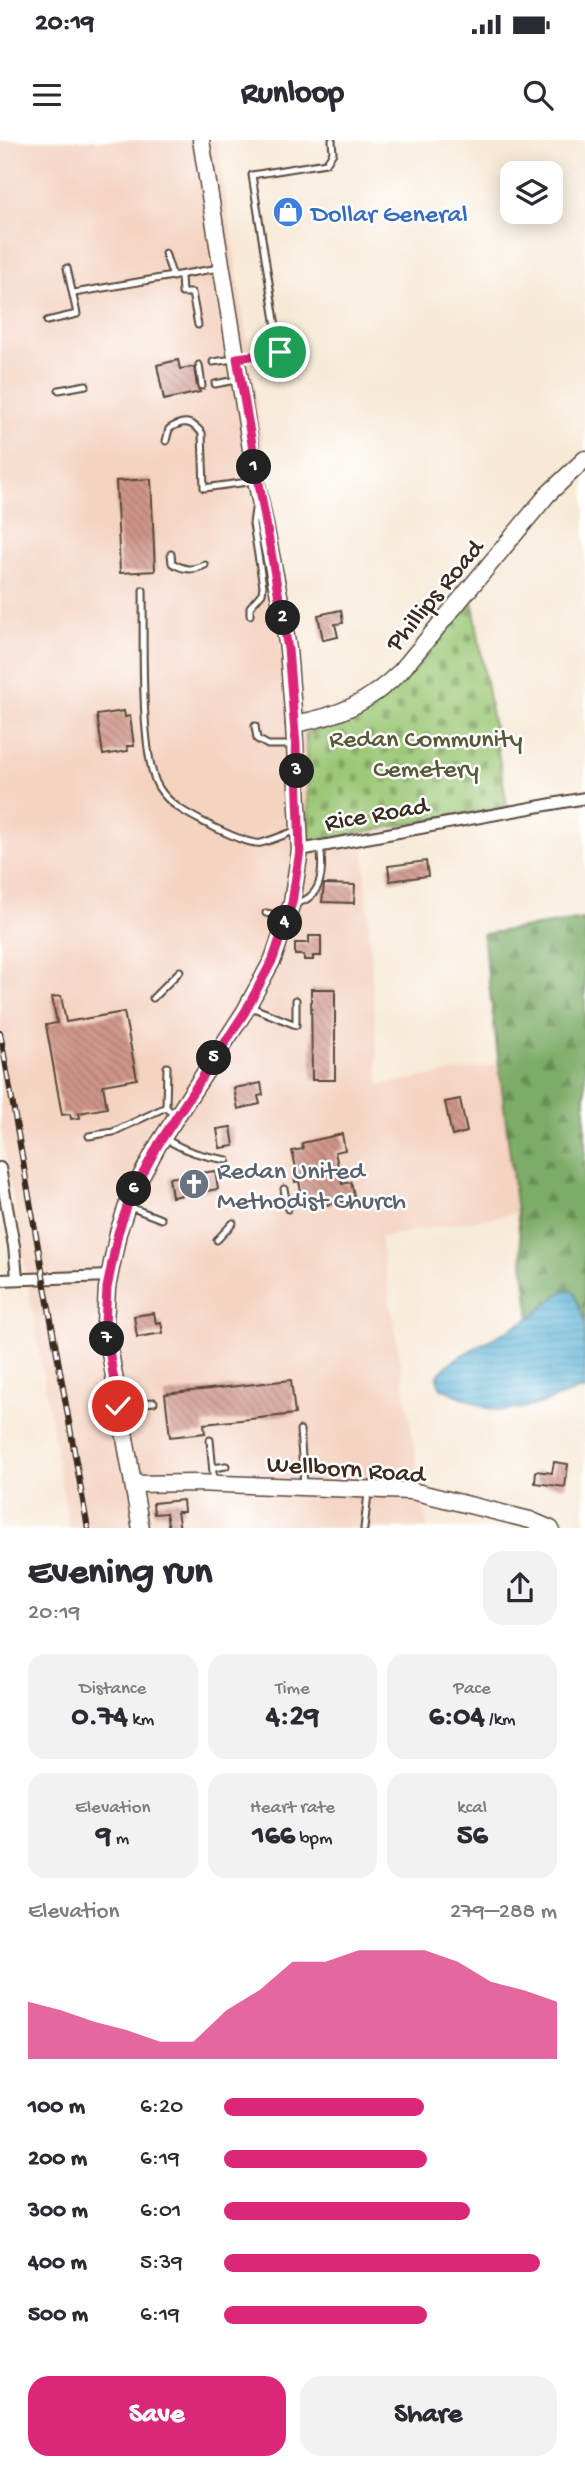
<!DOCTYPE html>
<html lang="en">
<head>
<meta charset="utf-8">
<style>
	:root { --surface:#fff; --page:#f2f2f3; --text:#2b2b33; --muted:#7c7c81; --accent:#db2777 }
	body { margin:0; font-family:"Gochi Hand",sans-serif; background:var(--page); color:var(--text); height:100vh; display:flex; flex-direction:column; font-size:26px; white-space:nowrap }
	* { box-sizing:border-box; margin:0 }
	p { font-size:23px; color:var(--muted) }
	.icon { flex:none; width:38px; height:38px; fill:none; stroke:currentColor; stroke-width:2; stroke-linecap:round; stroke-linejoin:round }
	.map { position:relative; height:1388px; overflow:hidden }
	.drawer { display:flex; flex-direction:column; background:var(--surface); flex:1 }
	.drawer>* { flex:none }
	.tools { position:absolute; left:500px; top:21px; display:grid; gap:14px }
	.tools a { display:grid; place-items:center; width:63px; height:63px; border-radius:14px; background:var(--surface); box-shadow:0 4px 18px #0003; font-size:35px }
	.pin { position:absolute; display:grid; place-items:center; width:60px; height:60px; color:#fff; margin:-30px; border:4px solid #fff; border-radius:50%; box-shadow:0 2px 7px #0007 }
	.km { position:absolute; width:35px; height:35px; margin:-18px; border-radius:50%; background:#222; color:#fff; font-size:19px; line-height:35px; text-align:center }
	.round { display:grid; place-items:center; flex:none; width:74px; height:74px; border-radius:21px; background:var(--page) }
	.headline { display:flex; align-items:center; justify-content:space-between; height:119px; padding:0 28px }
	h1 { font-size:38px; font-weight:800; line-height:52px }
	.stats { display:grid; grid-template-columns:repeat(3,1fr); gap:10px; height:119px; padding:7px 28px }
	.stats div { display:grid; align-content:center; border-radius:18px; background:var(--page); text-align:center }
	.stats b { font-size:30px; font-weight:800 }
	.stats small { font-size:19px; font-weight:400 }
	.stats p { font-size:19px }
	.chart { height:196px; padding:14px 28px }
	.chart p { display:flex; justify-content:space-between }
	.chart svg { width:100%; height:126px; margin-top:7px; fill:var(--accent); opacity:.7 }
	.primary-button { display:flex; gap:14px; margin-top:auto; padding:14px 28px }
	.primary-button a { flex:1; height:80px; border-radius:21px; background:var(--accent); color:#fff; font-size:28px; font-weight:800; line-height:80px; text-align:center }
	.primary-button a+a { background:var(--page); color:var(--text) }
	ul { padding:0 28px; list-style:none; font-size:23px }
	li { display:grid; grid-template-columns:112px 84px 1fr; align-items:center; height:52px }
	li i { height:18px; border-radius:9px; background:var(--accent) }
	.status { display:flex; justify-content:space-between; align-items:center; height:49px; padding:0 35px; background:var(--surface); direction:ltr }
	.status svg { height:19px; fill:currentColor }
	header { display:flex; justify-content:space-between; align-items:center; height:91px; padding:0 28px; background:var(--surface); font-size:32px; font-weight:800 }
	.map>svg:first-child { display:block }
	.built { fill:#f4d3c1 }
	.forest { fill:url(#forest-firs); stroke:#5c6b42; stroke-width:2 }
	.cemetery { fill:url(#cemetery-stones); stroke:#6c794a; stroke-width:2 }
	.water { fill:url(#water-rules); stroke:#496e7a; stroke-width:2 }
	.building { fill:url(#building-back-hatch) }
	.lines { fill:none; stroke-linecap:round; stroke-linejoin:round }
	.lane-casing { stroke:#57473a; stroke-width:9 }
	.street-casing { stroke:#57473a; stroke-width:14 }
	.secondary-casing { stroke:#57473a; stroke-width:19 }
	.lane { stroke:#fff; stroke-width:5 }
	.street { stroke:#fff; stroke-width:10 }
	.secondary { stroke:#fff; stroke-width:16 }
	.rail-casing { stroke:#3b2a1e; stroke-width:6 }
	.rail { stroke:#fff; stroke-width:3.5; stroke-dasharray:10; stroke-linecap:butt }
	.route-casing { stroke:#fff; stroke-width:14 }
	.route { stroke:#db2777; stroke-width:9 }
	.labels { text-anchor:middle; stroke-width:5; stroke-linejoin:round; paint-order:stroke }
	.shop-label { font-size:26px; fill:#366cbe; stroke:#fff; text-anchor:start }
	.street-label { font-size:26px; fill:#3b2a1e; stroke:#fff }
	.park-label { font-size:26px; fill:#585938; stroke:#fff }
	.worship-label { font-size:26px; fill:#5b616d; stroke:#fff; text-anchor:start }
</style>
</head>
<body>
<div class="status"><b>20:19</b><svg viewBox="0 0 49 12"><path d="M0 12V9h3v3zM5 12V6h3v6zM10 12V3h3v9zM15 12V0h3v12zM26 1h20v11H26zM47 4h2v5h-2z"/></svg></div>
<header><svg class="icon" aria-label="menu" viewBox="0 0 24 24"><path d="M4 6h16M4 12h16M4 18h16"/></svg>Runloop<svg class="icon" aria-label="search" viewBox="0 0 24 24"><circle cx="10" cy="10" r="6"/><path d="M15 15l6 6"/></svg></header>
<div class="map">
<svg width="585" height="1389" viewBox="0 0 585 1389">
	<defs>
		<pattern id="forest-firs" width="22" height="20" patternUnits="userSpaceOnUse" patternTransform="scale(1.75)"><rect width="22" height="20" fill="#7dac67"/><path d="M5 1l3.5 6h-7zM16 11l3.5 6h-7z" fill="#688c54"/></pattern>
		<pattern id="cemetery-stones" width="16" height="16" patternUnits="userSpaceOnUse" patternTransform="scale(1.75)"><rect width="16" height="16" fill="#9cc876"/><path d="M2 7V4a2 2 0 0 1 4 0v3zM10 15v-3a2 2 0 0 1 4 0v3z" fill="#80a360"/></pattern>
		<pattern id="water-rules" width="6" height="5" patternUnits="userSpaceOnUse" patternTransform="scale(1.75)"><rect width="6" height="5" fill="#57b1d5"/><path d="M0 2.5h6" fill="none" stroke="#4990ac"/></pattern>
		<pattern id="building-back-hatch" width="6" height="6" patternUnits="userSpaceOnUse" patternTransform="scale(1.75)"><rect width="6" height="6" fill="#cf9589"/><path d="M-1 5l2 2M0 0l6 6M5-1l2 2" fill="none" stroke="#a97a6f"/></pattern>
	</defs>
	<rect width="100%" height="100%" fill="#fff"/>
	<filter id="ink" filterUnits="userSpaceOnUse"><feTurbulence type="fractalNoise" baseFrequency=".0143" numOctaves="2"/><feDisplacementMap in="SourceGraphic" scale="14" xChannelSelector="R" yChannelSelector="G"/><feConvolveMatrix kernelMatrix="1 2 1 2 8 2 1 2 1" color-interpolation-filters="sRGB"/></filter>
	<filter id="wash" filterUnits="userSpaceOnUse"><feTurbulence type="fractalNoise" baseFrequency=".00686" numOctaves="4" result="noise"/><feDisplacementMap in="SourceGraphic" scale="28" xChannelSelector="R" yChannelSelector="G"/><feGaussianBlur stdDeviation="1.57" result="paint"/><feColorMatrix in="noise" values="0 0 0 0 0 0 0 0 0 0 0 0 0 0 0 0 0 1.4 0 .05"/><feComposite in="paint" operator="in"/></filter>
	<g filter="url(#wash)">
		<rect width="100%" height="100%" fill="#f7e9d6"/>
		<polygon class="built" points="0,0 217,0 306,593 309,702 363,692 379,945 499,924 517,1073 380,1097 427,1388 69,1388 0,984"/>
		<polygon class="forest" points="585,779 585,1229 537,1236 483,794"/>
		<path class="cemetery" d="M472 459 507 666 309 702 306 593C327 587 349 582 368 571 408 545 441 496 472 459Z"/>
		<path class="water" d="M565 1150 574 1152 585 1183V1250H579L534 1266 503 1271 487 1268 441 1248 437 1238C446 1216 513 1191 534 1175 545 1167 553 1157 565 1150Z"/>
		<g id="blocks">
			<g class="building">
				<polygon points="178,220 180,229 194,227 197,247 200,252 164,260 157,225"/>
				<polygon points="151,339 155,431 120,433 116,341"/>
				<polygon points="341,470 343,483 335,484 338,497 323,500 318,475"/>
				<polygon points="124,571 125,577 130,576 134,606 127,606 128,611 103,615 97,575"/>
				<polygon points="426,721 428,736 390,741 388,726"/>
				<polygon points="324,744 355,745 354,763 322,762"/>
				<polygon points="309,796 321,796 321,816 313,816 313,820 304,820 304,815 295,815 295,803 309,803"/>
				<polygon points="311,849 335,849 335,940 312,940"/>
				<polygon points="61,856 66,882 124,872 137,939 103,945 107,968 79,973 80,978 71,979 70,974 62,975 46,885 57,883 52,857"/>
				<polygon points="261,943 263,955 258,956 260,964 238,969 234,948"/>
				<polygon points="460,959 467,992 452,996 445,962"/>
				<polygon points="231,987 234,1006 220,1008 217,989"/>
				<polygon points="342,994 345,1010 335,1012 342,1044 351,1042 355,1059 316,1067 313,1055 302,1058 299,1041 295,1042 293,1033 297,1032 292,1011 303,1009 302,1003"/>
				<polygon points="215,1031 218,1049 172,1057 169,1038"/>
				<polygon points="154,1173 156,1183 161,1182 163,1193 137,1197 134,1176"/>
				<polygon points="291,1240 295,1274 204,1284 205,1293 170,1297 165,1254"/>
				<polygon points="554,1322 568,1324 565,1347 535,1343 536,1331 552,1333"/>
				<polygon points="183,1360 184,1372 177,1372 180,1389 169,1389 166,1373 154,1374 153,1363"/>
			</g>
		</g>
	</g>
	<g filter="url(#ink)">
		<use href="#blocks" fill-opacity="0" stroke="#57473a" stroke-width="2"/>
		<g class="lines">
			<g class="lane-casing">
				<g id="lane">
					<polyline points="165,113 173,137"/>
					<polyline points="181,136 182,153 192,153 198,185"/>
					<polyline points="74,153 219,128"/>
					<polyline points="47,181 77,174 67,128"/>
					<polyline points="213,222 280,212 252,35 326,23 333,13 332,0"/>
					<polyline points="199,225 202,246"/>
					<polyline points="215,244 236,240"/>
					<polyline points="59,250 86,245"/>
					<path d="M166 301 169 289C182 280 191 280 202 293L204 348 255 341"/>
					<path d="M171 414 172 423C184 430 192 431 205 425"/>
					<path d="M143 450C144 492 139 618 159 648 171 667 192 676 211 686 222 691 249 705 261 703 273 700 286 694 297 690"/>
					<polyline points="250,475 250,467 262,453 263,446 253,384 255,369"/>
					<polyline points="255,586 257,599 268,605 292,605"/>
					<path d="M294 764C323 758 324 731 320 705"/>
					<polyline points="266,773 284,777"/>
					<polyline points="153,858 180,831"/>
					<polyline points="251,867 296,885 296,860"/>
					<polyline points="167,927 166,967 174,975"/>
					<polyline points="89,996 113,992 166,967"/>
					<path d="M166 999C186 1012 204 1016 227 1020"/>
					<polyline points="284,1049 288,1069"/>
					<polyline points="130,1067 161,1079"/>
					<polyline points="217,1100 233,1083"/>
					<polyline points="121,1266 154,1262"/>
					<polyline points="300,1290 304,1344"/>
					<polyline points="210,1300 214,1343"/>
					<polyline points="213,1328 226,1326"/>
					<polyline points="364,1389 368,1353"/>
				</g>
			</g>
			<g class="street-casing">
				<g id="street">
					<polyline points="300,710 585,658"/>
					<polyline points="0,1028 14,1106 17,1138"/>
					<polyline points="0,1140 110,1136"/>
				</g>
			</g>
			<g class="secondary-casing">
				<g id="secondary">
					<path d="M294 584C340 576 368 563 401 531L548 354 585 319"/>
					<polyline points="134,1344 194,1343 412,1351 530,1380 551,1389"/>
					<polyline points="141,1389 105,1184 107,1148 118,1093 130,1057 158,1005 245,871 273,819 292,763 300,710 294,584 288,509 280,460 256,340 201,0"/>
				</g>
			</g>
			<use href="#lane" class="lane"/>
			<use href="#street" class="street"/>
			<use href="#secondary" class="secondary"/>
			<g class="rail-casing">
				<polyline id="rail" points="0,892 88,1389"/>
			</g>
			<use href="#rail" class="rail"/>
		</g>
	</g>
	<g class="lines" filter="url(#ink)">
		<g class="route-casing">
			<polyline id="route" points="118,1266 105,1184 107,1148 118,1093 130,1058 158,1005 245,872 273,819 292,763 300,710 296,605 288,509 237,218 280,212"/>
		</g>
		<use href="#route" class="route"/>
	</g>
	<defs>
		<g id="shop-disc" transform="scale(1.575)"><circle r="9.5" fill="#3f7fe0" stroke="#fff"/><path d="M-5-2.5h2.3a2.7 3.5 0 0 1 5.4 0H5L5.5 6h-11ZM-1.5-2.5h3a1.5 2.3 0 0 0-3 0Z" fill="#fff"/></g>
		<g id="church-disc" transform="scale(1.575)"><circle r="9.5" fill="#6b7280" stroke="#fff"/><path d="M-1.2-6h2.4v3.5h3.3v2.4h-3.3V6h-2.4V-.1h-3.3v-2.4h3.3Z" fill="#fff"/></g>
	</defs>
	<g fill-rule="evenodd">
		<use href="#shop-disc" x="288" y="72"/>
		<use href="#church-disc" x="194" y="1044"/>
	</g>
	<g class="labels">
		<g class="shop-label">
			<text x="311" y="81">Dollar General</text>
		</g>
		<g class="street-label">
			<text transform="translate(433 454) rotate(-50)" y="9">Phillips Road</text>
			<text transform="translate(376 672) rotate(-10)" y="9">Rice Road</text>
			<text transform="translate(346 1327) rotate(4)" y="9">Wellborn Road</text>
		</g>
		<g class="park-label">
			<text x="426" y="606">Redan Community<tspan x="426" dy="30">Cemetery</tspan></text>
		</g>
		<g class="worship-label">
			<text x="217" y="1038">Redan United<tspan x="217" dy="30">Methodist Church</tspan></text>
		</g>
	</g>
</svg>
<div class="tools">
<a><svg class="icon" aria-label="layers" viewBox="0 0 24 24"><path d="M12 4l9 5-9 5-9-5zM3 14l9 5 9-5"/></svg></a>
</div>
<div class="pin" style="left:280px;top:212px;background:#1e9e55"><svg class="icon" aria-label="arrive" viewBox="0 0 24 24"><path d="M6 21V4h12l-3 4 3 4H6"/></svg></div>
<div class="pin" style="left:118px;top:1266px;background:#d93025"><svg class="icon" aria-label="check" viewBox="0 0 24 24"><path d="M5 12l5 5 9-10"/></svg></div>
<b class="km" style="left:254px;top:327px">1</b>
<b class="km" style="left:283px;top:478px">2</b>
<b class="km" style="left:297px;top:631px">3</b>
<b class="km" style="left:285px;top:783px">4</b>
<b class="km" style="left:214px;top:918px">5</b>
<b class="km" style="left:134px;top:1049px">6</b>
<b class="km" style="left:107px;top:1199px">7</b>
</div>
<section class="drawer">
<div class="headline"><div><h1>Evening run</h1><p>20:19</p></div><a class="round"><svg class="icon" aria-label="share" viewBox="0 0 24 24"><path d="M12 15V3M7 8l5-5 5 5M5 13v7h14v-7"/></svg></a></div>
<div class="stats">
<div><p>Distance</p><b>0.74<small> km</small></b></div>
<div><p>Time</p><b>4:29</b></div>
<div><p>Pace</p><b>6:04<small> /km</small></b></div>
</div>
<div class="stats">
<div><p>Elevation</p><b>9<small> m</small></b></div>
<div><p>Heart rate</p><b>166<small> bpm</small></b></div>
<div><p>kcal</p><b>56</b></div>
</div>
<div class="chart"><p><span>Elevation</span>279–288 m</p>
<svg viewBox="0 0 160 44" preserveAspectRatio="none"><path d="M0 44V24L10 27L20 31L30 34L40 38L50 38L60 27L70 20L80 10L90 10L100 6L110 6L120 6L130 10L140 17L150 20L160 24V44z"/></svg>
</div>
<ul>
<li><b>100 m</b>6:20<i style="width:60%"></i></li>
<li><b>200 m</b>6:19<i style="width:61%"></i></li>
<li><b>300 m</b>6:01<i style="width:74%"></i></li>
<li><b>400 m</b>5:39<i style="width:95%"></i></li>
<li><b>500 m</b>6:19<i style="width:61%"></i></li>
</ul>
<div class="primary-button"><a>Save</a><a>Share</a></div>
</section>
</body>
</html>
